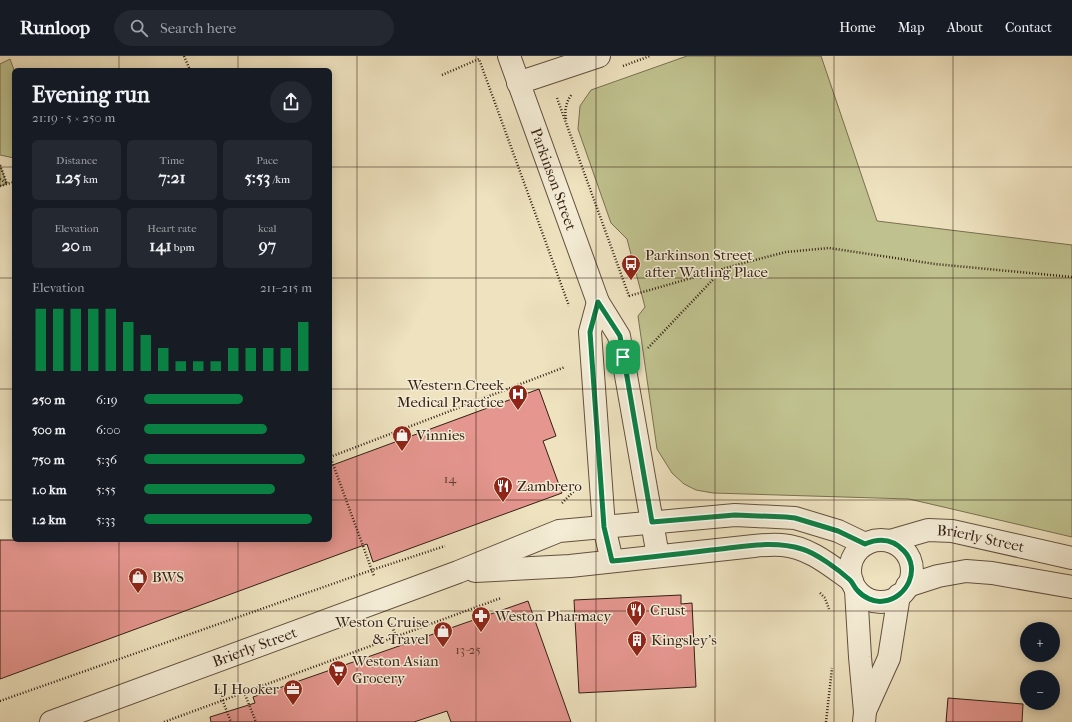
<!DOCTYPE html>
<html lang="en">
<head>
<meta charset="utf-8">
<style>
	:root { --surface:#171b24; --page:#242831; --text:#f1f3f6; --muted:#9ea1a6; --line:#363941; --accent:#0b8043 }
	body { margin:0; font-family:"IM FELL French Canon",serif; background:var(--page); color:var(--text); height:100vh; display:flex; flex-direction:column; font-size:15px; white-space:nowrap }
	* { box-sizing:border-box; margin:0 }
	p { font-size:13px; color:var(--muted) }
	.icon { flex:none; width:22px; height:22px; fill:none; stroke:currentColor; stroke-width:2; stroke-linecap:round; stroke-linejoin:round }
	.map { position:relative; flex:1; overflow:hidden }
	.details { position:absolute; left:12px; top:12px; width:320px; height:474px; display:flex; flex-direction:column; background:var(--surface); border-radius:6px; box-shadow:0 2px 10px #0003 }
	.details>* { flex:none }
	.tools { position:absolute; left:1020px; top:566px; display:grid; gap:8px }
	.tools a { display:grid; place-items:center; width:40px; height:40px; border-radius:50%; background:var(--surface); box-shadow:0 2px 10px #0003; font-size:20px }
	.pin { position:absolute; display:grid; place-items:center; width:34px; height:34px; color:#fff; margin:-17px; border-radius:8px; box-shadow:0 2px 6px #0006 }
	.round { display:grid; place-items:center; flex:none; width:42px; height:42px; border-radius:21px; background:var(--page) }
	.headline { display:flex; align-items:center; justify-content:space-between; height:68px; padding:0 20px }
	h1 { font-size:22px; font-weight:700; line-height:30px }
	.stats { display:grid; grid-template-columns:repeat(3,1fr); gap:6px; height:68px; padding:4px 20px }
	.stats div { display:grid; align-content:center; border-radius:6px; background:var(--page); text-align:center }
	.stats b { font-size:17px; font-weight:700 }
	.stats small { font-size:11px; font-weight:400 }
	.stats p { font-size:11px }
	.chart { height:112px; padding:8px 20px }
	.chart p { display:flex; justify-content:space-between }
	.chart svg { width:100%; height:72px; margin-top:4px; stroke:var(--accent); stroke-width:6 }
	ul { padding:0 20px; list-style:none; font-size:13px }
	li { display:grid; grid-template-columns:64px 48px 1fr; align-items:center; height:30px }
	li i { height:10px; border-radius:5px; background:var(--accent) }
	header { display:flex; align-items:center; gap:24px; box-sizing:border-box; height:56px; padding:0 20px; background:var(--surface); border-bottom:1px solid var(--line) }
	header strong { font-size:19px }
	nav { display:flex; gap:22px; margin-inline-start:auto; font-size:14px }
	.search { width:280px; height:36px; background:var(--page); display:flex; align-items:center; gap:10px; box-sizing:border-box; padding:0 14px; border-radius:22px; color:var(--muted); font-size:15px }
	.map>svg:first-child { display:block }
	.green { fill:#bfc18e; stroke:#797051 }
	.building { fill:#e5968f; stroke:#331f14 }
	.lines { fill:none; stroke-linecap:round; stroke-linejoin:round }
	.minor-casing { stroke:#62503f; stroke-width:24 }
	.path { stroke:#331f14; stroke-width:2.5; stroke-dasharray:1 2; stroke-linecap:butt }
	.minor { stroke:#f4ecd5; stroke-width:22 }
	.route-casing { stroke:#fff; stroke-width:8 }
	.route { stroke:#0b8043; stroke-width:5 }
	.grid { fill:none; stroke:#331f14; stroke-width:1; stroke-opacity:0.55 }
	.labels { text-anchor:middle; stroke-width:3; stroke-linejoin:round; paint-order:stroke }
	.number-label { font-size:13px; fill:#603d33 }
	.street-label { font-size:15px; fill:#331f14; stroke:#f4ecd5 }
	.poi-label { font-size:15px; fill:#331f14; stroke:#f4ecd5; text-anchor:start }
</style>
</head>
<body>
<header>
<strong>Runloop</strong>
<div class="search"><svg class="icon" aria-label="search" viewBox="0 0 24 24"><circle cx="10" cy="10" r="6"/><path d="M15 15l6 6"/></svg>Search here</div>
<nav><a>Home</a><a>Map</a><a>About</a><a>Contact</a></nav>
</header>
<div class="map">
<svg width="1072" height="666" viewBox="0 0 1072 666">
	<rect width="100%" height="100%" fill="#eee2bf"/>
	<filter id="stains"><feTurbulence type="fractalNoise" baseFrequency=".005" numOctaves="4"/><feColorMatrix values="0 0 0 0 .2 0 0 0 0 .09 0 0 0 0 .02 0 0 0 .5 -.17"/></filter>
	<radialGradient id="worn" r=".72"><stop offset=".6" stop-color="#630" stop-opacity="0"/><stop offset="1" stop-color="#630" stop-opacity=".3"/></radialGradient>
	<g class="green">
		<polygon points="687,0 821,0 877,165 1072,189 1072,481 909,443 713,437 696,434 684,428 672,417 657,393 638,260 645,251 627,183 611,167 578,73 580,50 591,34"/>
		<polygon points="10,3 14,14 14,102 0,99 0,8"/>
		<polygon points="0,109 7,128 0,130"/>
	</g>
	<g class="building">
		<polygon points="539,333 556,380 543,385 562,437 373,506 367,488 0,623 0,484 330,484 330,410"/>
		<polygon points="681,539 681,548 692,547 696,631 579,637 574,544"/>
		<polygon points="528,545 571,666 451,666 447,655 414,666 211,666 210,661 255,647 253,641"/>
		<polygon points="948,642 1023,648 1022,666 946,666"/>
	</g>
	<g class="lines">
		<g class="minor-casing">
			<g id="minor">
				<path id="s1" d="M509 0 598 246 619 280 658 500"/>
				<polyline points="518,27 599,0"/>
				<polyline points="598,246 590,276 604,471 612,505"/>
				<circle cx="881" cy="515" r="31"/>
				<path id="s2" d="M890 485 928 474 952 475 1072 502"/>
				<path d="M475 515 570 510 754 490C763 489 773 488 782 489 809 491 831 510 852 525"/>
				<polyline points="907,530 938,520 966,515 992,517 1072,531"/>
				<polyline points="856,534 860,601 865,656 864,666"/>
				<polyline points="865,655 889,602 899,539"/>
				<path id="s3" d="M51 666 458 516 559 475 735 459 795 462 838 475 865 488"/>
			</g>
		</g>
		<g class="path">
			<polyline points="184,0 190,14"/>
			<polyline points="623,10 650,0"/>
			<polyline points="442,19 479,3 569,250"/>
			<polyline points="557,42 629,240"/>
			<path d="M566 63C564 54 567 44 572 38"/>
			<polyline points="0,109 7,128"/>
			<polyline points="0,123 6,127"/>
			<polyline points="0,130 14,126"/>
			<polyline points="629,240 747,206 786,196 829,192 935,208 1072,221"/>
			<polyline points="648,292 723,213"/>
			<polyline points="330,400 374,520"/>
			<polyline points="330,401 565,311"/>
			<polyline points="562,447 574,435"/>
			<polyline points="820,537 825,542 829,553"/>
			<polyline points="391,568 396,580"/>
			<polyline points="218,633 231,666"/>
			<polyline points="244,636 256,666"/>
			<polyline points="0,645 372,514 445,490"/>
			<polyline points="164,666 501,542"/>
			<polyline points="826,666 832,612"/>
		</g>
		<use href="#minor" class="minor"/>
	</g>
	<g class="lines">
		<g class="route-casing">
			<path id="route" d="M598 246 620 280 652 466 735 459 786 461 795 462 838 475 865 488C879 482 893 483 904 495 921 513 907 542 884 545 874 547 863 541 857 534 854 531 853 527 850 524 839 514 816 497 802 493 773 484 741 491 711 494 678 498 645 502 612 505L604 471 590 276Z"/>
		</g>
		<use href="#route" class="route"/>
	</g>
	<path class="grid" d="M119 0V14M238 0V14M357 0V666M476 0V666M596 0V666M715 0V666M834 0V666M953 0V666M0 111H14M330 111H1072M0 222H14M330 222H1072M0 333H14M330 333H1072M0 444H14M330 444H1072M119 484V666M238 484V666M0 555H1072"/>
	<defs>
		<g id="bus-pin" transform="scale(1)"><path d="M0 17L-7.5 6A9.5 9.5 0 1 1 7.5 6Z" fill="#8f2418" stroke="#f4ecd5"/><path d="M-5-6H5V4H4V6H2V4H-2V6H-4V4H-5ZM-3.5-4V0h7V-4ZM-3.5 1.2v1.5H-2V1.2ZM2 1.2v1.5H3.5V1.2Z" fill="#fff"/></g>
		<g id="hospital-pin" transform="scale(1)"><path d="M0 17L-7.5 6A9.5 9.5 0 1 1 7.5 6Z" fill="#8f2418" stroke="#f4ecd5"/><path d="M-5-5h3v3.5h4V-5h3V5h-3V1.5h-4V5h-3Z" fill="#fff"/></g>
		<g id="shop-pin" transform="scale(1)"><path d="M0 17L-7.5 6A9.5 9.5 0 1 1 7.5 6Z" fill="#8f2418" stroke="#f4ecd5"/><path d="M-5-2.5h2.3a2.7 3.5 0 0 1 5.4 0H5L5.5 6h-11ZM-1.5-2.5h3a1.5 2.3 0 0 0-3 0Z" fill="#fff"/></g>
		<g id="restaurant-pin" transform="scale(1)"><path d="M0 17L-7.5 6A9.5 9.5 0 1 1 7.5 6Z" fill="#8f2418" stroke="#f4ecd5"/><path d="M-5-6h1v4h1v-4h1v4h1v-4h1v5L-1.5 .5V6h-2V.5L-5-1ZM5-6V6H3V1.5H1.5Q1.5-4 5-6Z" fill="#fff"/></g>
		<g id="pharmacy-pin" transform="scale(1)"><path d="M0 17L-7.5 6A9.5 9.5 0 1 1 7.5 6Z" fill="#8f2418" stroke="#f4ecd5"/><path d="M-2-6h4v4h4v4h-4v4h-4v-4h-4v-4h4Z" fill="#fff"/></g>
		<g id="building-pin" transform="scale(1)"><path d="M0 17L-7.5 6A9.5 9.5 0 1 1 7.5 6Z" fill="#8f2418" stroke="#f4ecd5"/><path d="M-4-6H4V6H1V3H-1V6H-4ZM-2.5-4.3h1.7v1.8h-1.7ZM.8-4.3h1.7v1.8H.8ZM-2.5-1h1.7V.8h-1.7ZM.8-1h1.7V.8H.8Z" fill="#fff"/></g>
		<g id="supermarket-pin" transform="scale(1)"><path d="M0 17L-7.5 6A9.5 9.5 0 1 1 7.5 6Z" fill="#8f2418" stroke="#f4ecd5"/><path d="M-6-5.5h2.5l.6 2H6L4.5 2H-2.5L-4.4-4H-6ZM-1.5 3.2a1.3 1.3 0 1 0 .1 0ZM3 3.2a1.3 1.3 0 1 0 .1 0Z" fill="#fff"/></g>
		<g id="office-pin" transform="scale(1)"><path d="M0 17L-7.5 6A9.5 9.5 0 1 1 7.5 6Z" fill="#8f2418" stroke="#f4ecd5"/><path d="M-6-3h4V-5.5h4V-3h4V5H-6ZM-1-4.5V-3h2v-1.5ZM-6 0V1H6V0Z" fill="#fff"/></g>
	</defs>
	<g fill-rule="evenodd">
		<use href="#bus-pin" x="631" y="208"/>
		<use href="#hospital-pin" x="518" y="338"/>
		<use href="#shop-pin" x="402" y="379"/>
		<use href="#restaurant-pin" x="503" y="430"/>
		<use href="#shop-pin" x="138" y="521"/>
		<use href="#restaurant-pin" x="636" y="554"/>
		<use href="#pharmacy-pin" x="481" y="560"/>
		<use href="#shop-pin" x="443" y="575"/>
		<use href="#building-pin" x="637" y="584"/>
		<use href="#supermarket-pin" x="338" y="614"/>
		<use href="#office-pin" x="293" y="633"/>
	</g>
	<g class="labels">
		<g class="number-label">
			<text x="450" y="427">14</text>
			<text x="468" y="598">13-25</text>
		</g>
		<g class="street-label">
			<text dy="5" stroke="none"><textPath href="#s1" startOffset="131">Parkinson Street</textPath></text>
			<text dy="5" stroke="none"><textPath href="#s2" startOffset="93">Brierly Street</textPath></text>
			<text dy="5" stroke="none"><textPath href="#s3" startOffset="217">Brierly Street</textPath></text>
		</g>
		<g class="poi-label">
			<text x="645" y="204">Parkinson Street<tspan x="645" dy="17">after Watling Place</tspan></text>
			<text x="504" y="334" text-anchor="end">Western Creek<tspan x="504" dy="17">Medical Practice</tspan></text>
			<text x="416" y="384">Vinnies</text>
			<text x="517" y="435">Zambrero</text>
			<text x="152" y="526">BWS</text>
			<text x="650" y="559">Crust</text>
			<text x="495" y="565">Weston Pharmacy</text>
			<text x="429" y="571" text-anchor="end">Weston Cruise<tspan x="429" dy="17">&amp; Travel</tspan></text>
			<text x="651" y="589">Kingsley's</text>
			<text x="352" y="610">Weston Asian<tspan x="352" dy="17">Grocery</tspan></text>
			<text x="279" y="638" text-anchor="end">LJ Hooker</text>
		</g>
	</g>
	<rect width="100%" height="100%" filter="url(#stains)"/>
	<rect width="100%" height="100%" fill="url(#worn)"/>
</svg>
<div class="tools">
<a>+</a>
<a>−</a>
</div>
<div class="pin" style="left:623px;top:301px;background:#1e9e55"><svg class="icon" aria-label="arrive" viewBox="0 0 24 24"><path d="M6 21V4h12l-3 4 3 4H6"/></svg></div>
<section class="details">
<div class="headline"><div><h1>Evening run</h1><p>21:19 · 5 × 250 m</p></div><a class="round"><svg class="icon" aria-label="share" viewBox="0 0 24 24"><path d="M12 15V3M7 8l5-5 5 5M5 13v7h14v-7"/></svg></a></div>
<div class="stats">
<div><p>Distance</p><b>1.25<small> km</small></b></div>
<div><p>Time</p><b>7:21</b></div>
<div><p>Pace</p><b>5:53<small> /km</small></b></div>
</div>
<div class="stats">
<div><p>Elevation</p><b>20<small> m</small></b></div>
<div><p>Heart rate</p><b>141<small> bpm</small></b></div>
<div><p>kcal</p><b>97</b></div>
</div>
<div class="chart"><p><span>Elevation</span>211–215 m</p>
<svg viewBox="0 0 160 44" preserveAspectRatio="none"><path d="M5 44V6M15 44V6M25 44V6M35 44V6M45 44V6M55 44V14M65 44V22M75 44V30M85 44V38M95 44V38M105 44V38M115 44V30M125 44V30M135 44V30M145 44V30M155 44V14"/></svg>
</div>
<ul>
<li><b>250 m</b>6:19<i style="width:59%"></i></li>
<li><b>500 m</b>6:00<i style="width:73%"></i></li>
<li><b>750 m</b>5:36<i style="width:96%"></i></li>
<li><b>1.0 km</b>5:55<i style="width:78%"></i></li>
<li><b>1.2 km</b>5:33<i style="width:100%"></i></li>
</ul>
</section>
</div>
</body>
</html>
